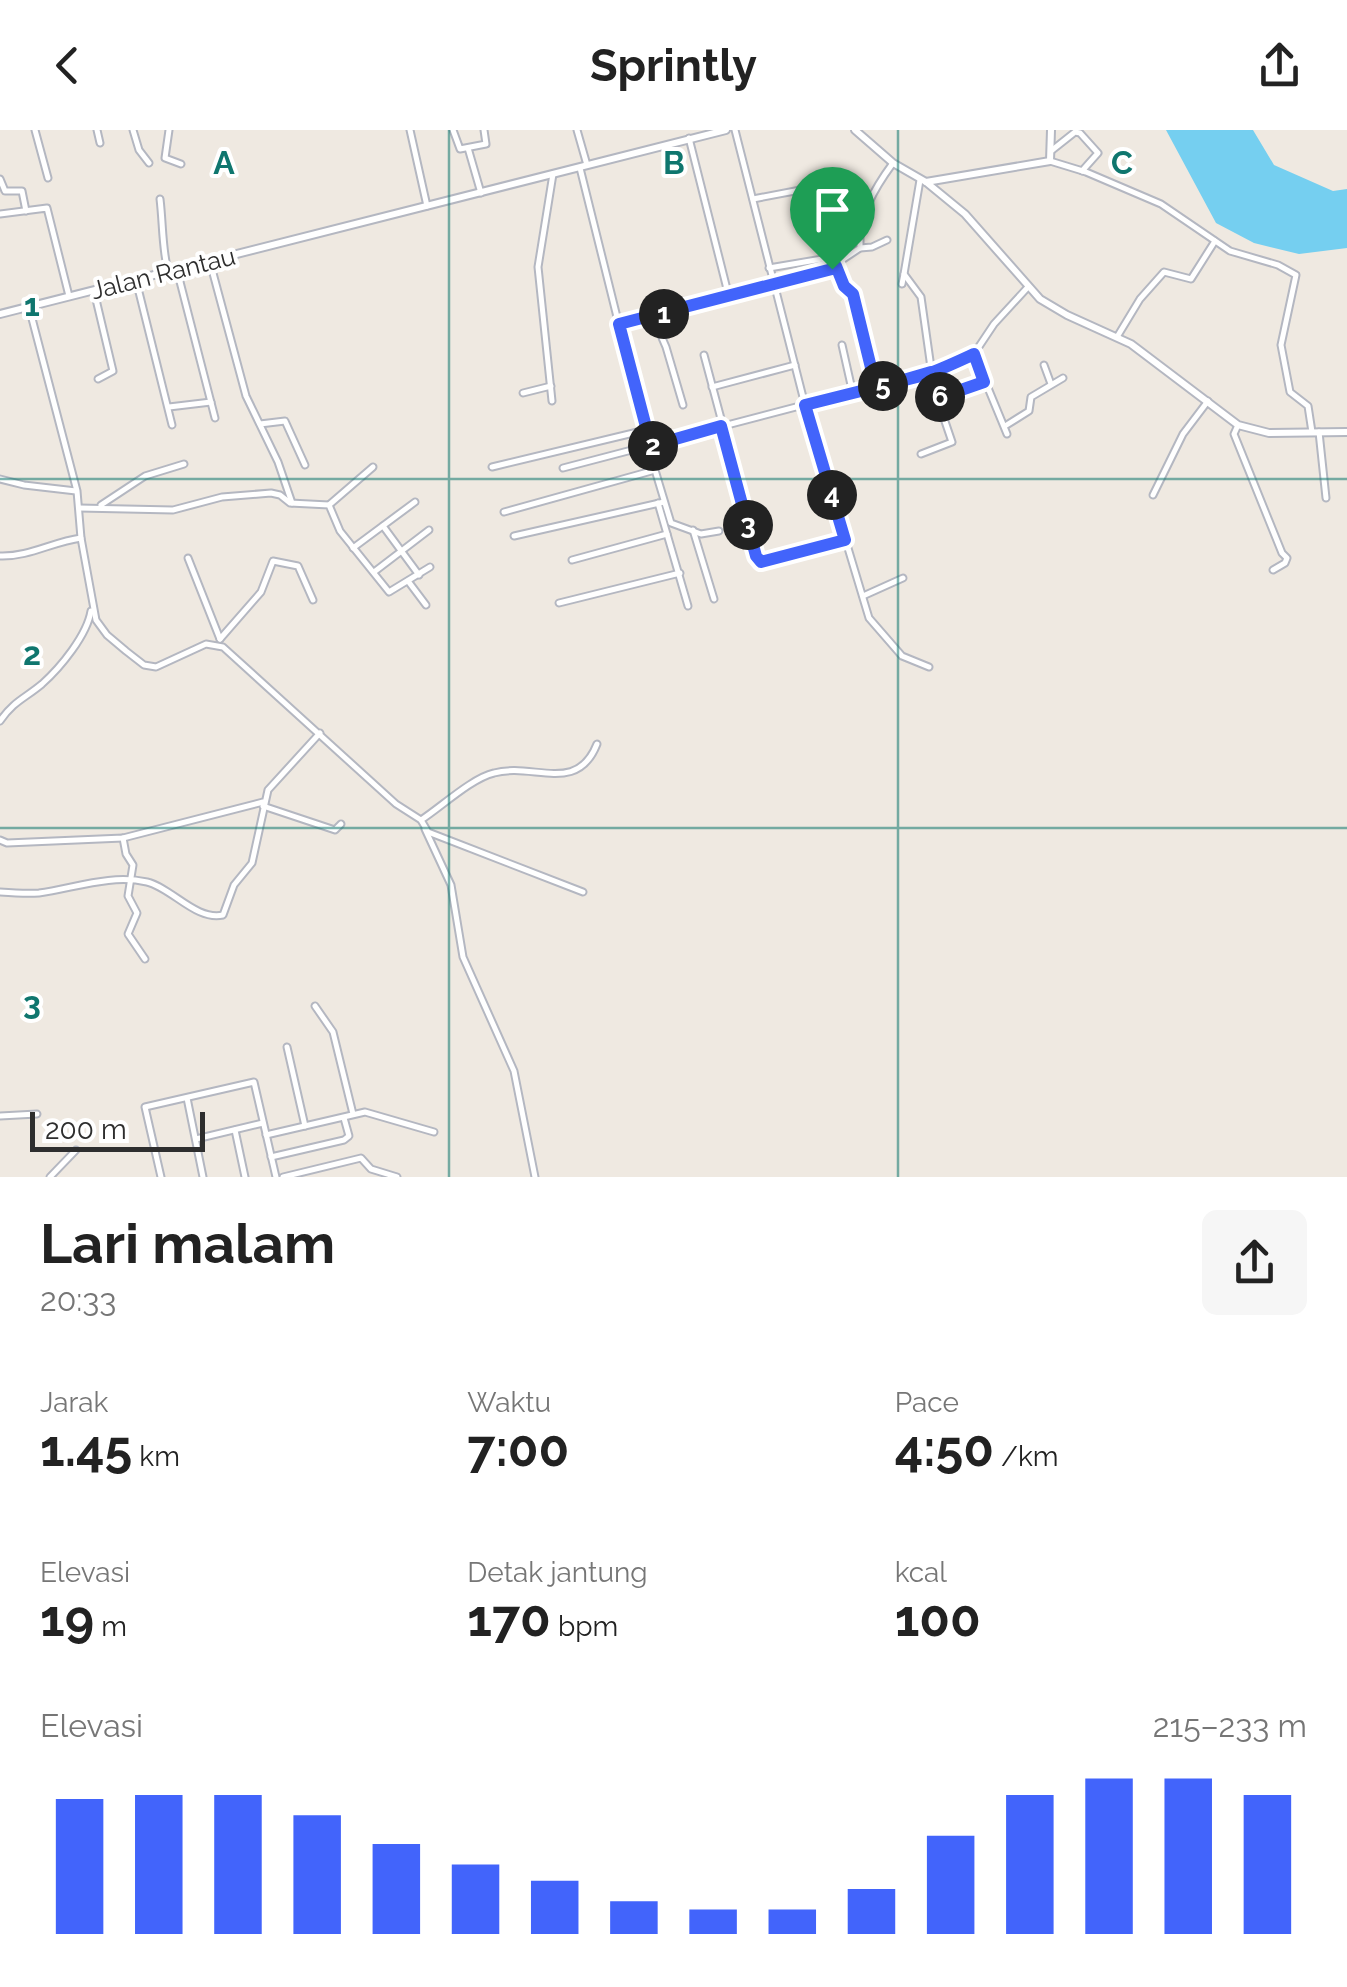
<!DOCTYPE html>
<html lang="id">
<head>
<meta charset="utf-8">
<style>
	:root { --surface:#fff; --page:#f6f6f6; --text:#222; --muted:#767676; --accent:#4264fb }
	body { margin:0; font-family:Raleway,sans-serif; background:var(--page); color:var(--text); height:100vh; display:flex; flex-direction:column; font-size:38px; white-space:nowrap }
	* { box-sizing:border-box; margin:0 }
	p { font-size:32px; color:var(--muted) }
	.icon { flex:none; width:55px; height:55px; fill:none; stroke:currentColor; stroke-width:2; stroke-linecap:round; stroke-linejoin:round }
	.map { position:relative; height:1047px; overflow:hidden }
	.panel { display:flex; flex-direction:column; background:var(--surface); flex:1 }
	.panel>* { flex:none }
	.scale { position:absolute; left:30px; bottom:25px; width:175px; box-sizing:border-box; padding-left:10px; border:5px solid #2e2e2e; border-top:0; font-size:28px; line-height:35px; white-space:nowrap; color:#2e2e2e; -webkit-text-stroke:8px #fff; paint-order:stroke }
	.pin { position:absolute; display:grid; place-items:center; width:85px; height:85px; color:#fff; margin:-102px -42px; border-radius:50% 50% 50% 0; rotate:-45deg; box-shadow:0 0 10px #0007 }
	.pin .icon { rotate:45deg }
	.km { position:absolute; width:50px; height:50px; margin:-25px; border-radius:50%; background:#222; color:#fff; font-size:28px; line-height:50px; text-align:center }
	.round { display:grid; place-items:center; flex:none; width:105px; height:105px; border-radius:15px; background:var(--page) }
	.overview { display:flex; align-items:center; justify-content:space-between; height:170px; padding:0 40px }
	h1 { font-size:55px; font-weight:700; line-height:75px }
	.figures { display:grid; grid-template-columns:repeat(3,1fr); gap:15px; height:170px; padding:10px 40px }
	.figures div { display:grid; align-content:center }
	.figures b { font-size:50px; font-weight:700 }
	.figures small { font-size:28px; font-weight:400 }
	.figures p { font-size:28px }
	.chart { height:280px; padding:20px 40px }
	.chart p { display:flex; justify-content:space-between }
	.chart svg { width:100%; height:180px; margin-top:10px; stroke:var(--accent); stroke-width:6 }
	header { display:flex; justify-content:space-between; align-items:center; height:130px; padding:0 40px; background:var(--surface); font-size:45px; font-weight:700 }
	.map>svg:first-child { display:block }
	.water { fill:#75cff0 }
	.lines { fill:none; stroke-linecap:round; stroke-linejoin:round }
	.minor-casing { stroke:#b4b7c1; stroke-width:9 }
	.tertiary-casing { stroke:#b4b7c1; stroke-width:10 }
	.secondary-casing { stroke:#b4b7c1; stroke-width:10 }
	.minor { stroke:#fff; stroke-width:5 }
	.tertiary { stroke:#fff; stroke-width:6 }
	.secondary { stroke:#fff; stroke-width:6 }
	.route-casing { stroke:#fff; stroke-width:20 }
	.route { stroke:#4264fb; stroke-width:12 }
	.grid { fill:none; stroke:#0f766e; stroke-width:2.5; stroke-opacity:0.55 }
	.labels { text-anchor:middle; stroke-width:8; stroke-linejoin:round; paint-order:stroke }
	.street-label { font-size:25px; fill:#2e2e2e; stroke:#fff }
	.grid-label { font-size:32px; text-anchor:middle; font-weight:bold; fill:#0f766e; stroke:#fff; stroke-width:8; stroke-linejoin:round; paint-order:stroke }
</style>
</head>
<body>
<header><svg class="icon" aria-label="back" viewBox="0 0 24 24"><path d="M15 5l-7 7 7 7"/></svg>Sprintly<svg class="icon" aria-label="share" viewBox="0 0 24 24"><path d="M12 15V3M7 8l5-5 5 5M5 13v7h14v-7"/></svg></header>
<div class="map">
<svg width="1347" height="1047" viewBox="0 0 1347 1047">
	<rect width="100%" height="100%" fill="#efe9e1"/>
	<polygon class="water" points="1166,0 1253,0 1274,35 1333,61 1347,59 1347,118 1299,124 1254,113 1216,93"/>
	<g class="lines">
		<g class="minor-casing">
			<g id="minor">
				<polyline points="35,0 48,48"/>
				<polyline points="97,0 100,13"/>
				<polyline points="133,0 139,20 149,33"/>
				<polyline points="169,0 165,28 181,34"/>
				<polyline points="410,0 427,76"/>
				<polyline points="453,0 460,19 486,14 484,0"/>
				<polyline points="577,0 587,35"/>
				<polyline points="735,0 805,275 869,488 902,526 929,537"/>
				<polyline points="689,8 729,167"/>
				<polyline points="468,18 481,63"/>
				<polyline points="1051,21 1075,2 1080,3 1098,23 1082,41"/>
				<polyline points="1050,31 1086,42 1161,74 1230,121 1278,135 1296,145 1281,215 1290,262 1308,276 1312,302"/>
				<polyline points="580,38 655,340 671,393 701,404 719,401"/>
				<polyline points="0,49 5,61 22,61 26,81"/>
				<polyline points="920,50 904,144 921,167 934,259 952,312 921,324"/>
				<path d="M160 69C163 94 162 117 168 142"/>
				<polyline points="753,69 816,57"/>
				<polyline points="0,84 47,78 69,166"/>
				<path d="M860 118C858 86 874 59 893 33"/>
				<polyline points="210,132 246,266 278,332 292,373"/>
				<polyline points="836,136 845,156 853,164 876,258"/>
				<polyline points="769,138 828,128 832,139"/>
				<polyline points="177,140 215,288"/>
				<polyline points="136,150 172,295"/>
				<polyline points="902,154 904,144"/>
				<polyline points="94,161 113,241 98,249"/>
				<polyline points="29,177 77,361 81,408 96,490 107,505 126,521 144,535 156,537 206,514 223,517 396,674 421,690 428,702 583,762"/>
				<polyline points="653,187 666,217 683,275"/>
				<polyline points="619,194 821,144 860,118 872,117 887,110"/>
				<polyline points="1117,207 1140,169 1164,142 1191,149 1215,111"/>
				<polyline points="842,215 853,264"/>
				<polyline points="974,224 1007,304"/>
				<polyline points="704,225 759,431 803,423 844,410"/>
				<polyline points="1044,235 1051,254"/>
				<polyline points="712,257 795,235"/>
				<polyline points="523,263 551,256"/>
				<polyline points="938,268 984,252"/>
				<polyline points="552,271 538,137 553,44"/>
				<polyline points="169,277 211,272"/>
				<polyline points="260,294 285,291 305,335"/>
				<polyline points="1238,295 1234,304 1282,423 1287,428 1285,433 1273,440"/>
				<polyline points="1005,296 1029,281 1031,267 1063,248"/>
				<polyline points="1319,302 1326,368"/>
				<polyline points="492,337 646,300"/>
				<polyline points="563,338 949,237 974,224 994,194 1028,157"/>
				<polyline points="0,349 24,355 76,361"/>
				<polyline points="1153,365 1183,304 1208,271"/>
				<polyline points="101,375 145,346 184,334"/>
				<polyline points="329,375 373,337"/>
				<polyline points="79,378 173,380 222,367 271,363 280,365 290,373 329,375 340,401 389,462 430,437"/>
				<polyline points="504,382 655,340"/>
				<polyline points="383,396 419,445"/>
				<polyline points="693,400 714,469"/>
				<polyline points="667,404 688,476"/>
				<polyline points="514,406 664,372"/>
				<polyline points="353,418 415,372"/>
				<path d="M0 426C29 427 52 412 81 408"/>
				<polyline points="188,428 220,509"/>
				<polyline points="572,430 667,404 658,373"/>
				<polyline points="374,442 429,400"/>
				<polyline points="408,451 426,475"/>
				<polyline points="863,466 903,448"/>
				<polyline points="559,473 680,443"/>
				<polyline points="220,509 261,462 273,431 298,436 313,470"/>
				<path d="M0 591C14 571 24 569 42 554 61 537 87 505 91 481"/>
				<polyline points="263,676 335,700 341,694"/>
				<path d="M421 690C441 677 472 648 494 643 533 632 577 665 597 614"/>
				<polyline points="425,699 451,755 463,827 514,941 535,1047"/>
				<polyline points="123,708 126,724 133,735 128,766 137,783 128,804 145,829"/>
				<polyline points="0,710 7,713 123,708 263,672"/>
				<path d="M0 762C13 763 26 764 39 763 75 758 110 744 147 752 172 758 196 791 223 785L234 755 252 733 268 660 320 603"/>
				<polyline points="315,876 333,902 353,984"/>
				<polyline points="287,917 305,996"/>
				<polyline points="187,968 203,1047"/>
				<polyline points="0,986 37,984"/>
				<polyline points="235,1000 245,1047"/>
				<polyline points="266,1005 365,982 434,1002"/>
				<polyline points="196,1009 263,993"/>
				<polyline points="271,1027 344,1010 349,1006 344,988"/>
				<polyline points="50,1047 76,1020"/>
				<polyline points="161,1047 145,977 254,952 276,1047"/>
				<polyline points="283,1047 361,1028 371,1039 397,1047"/>
			</g>
		</g>
		<g class="tertiary-casing">
			<polyline id="tertiary" points="926,52 1050,31 1051,0"/>
		</g>
		<g class="secondary-casing">
			<g id="secondary">
				<polyline points="855,0 893,33 926,52 965,84 1040,169 1067,185 1131,214 1238,295 1269,303 1347,302"/>
				<polyline points="0,184 726,0"/>
			</g>
		</g>
		<use href="#minor" class="minor"/>
		<use href="#tertiary" class="tertiary"/>
		<use href="#secondary" class="secondary"/>
	</g>
	<g class="lines">
		<g class="route-casing">
			<path id="route" d="M832 139 619 194 651 316 721 296 756 426 761 432 845 410 805 275 925 245C942 239 957 232 974 224L984 252 938 268 931 242 876 258 853 164 844 156 836 136 832 139"/>
		</g>
		<use href="#route" class="route"/>
	</g>
	<path class="grid" d="M449 0V1047M898 0V1047M0 349H1347M0 698H1347"/>
	<g class="labels">
		<g class="street-label">
			<text transform="translate(163 143) rotate(-14)" y="9">Jalan Rantau</text>
		</g>
	</g>
	<g class="grid-label">
		<text x="224" y="44">A</text>
		<text x="674" y="44">B</text>
		<text x="1122" y="44">C</text>
		<text x="32" y="186">1</text>
		<text x="32" y="535">2</text>
		<text x="32" y="884">3</text>
	</g>
</svg>
<div class="scale">200 m</div>
<div class="pin" style="left:832px;top:139px;background:#1e9e55"><svg class="icon" aria-label="arrive" viewBox="0 0 24 24"><path d="M6 21V4h12l-3 4 3 4H6"/></svg></div>
<b class="km" style="left:664px;top:184px">1</b>
<b class="km" style="left:653px;top:316px">2</b>
<b class="km" style="left:748px;top:395px">3</b>
<b class="km" style="left:832px;top:365px">4</b>
<b class="km" style="left:883px;top:256px">5</b>
<b class="km" style="left:940px;top:267px">6</b>
</div>
<section class="panel">
<div class="overview"><div><h1>Lari malam</h1><p>20:33</p></div><a class="round"><svg class="icon" aria-label="share" viewBox="0 0 24 24"><path d="M12 15V3M7 8l5-5 5 5M5 13v7h14v-7"/></svg></a></div>
<div class="figures">
<div><p>Jarak</p><b>1.45<small> km</small></b></div>
<div><p>Waktu</p><b>7:00</b></div>
<div><p>Pace</p><b>4:50<small> /km</small></b></div>
</div>
<div class="figures">
<div><p>Elevasi</p><b>19<small> m</small></b></div>
<div><p>Detak jantung</p><b>170<small> bpm</small></b></div>
<div><p>kcal</p><b>100</b></div>
</div>
<div class="chart"><p><span>Elevasi</span>215–233 m</p>
<svg viewBox="0 0 160 44" preserveAspectRatio="none"><path d="M5 44V11M15 44V10M25 44V10M35 44V15M45 44V22M55 44V27M65 44V31M75 44V36M85 44V38M95 44V38M105 44V33M115 44V20M125 44V10M135 44V6M145 44V6M155 44V10"/></svg>
</div>
</section>
</body>
</html>
